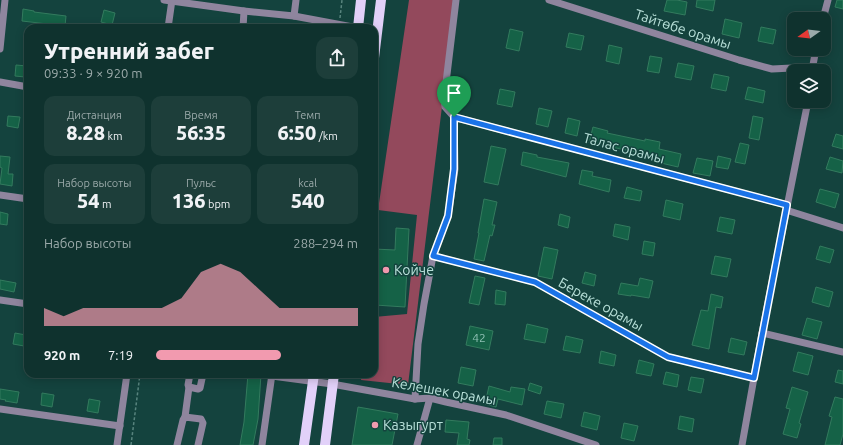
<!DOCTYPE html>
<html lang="ru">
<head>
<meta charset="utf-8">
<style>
	:root { --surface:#0f322e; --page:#1d3e3a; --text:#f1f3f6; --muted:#9baaaa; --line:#2f4d4a; --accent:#f29aaf }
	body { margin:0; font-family:Ubuntu,sans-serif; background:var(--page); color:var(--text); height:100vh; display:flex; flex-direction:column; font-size:15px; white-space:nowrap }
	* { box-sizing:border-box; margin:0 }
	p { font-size:13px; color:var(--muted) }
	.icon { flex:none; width:22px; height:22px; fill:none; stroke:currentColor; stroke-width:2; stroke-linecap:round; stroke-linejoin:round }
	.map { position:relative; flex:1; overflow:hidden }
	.drawer { position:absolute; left:24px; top:24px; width:354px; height:354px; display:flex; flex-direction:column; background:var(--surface); border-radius:12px; box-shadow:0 2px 10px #0003,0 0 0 1px var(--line) }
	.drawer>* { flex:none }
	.needle { width:26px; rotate:256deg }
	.buttons { position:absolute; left:787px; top:12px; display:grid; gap:8px }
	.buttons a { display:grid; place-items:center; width:44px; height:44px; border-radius:8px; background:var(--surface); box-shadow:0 2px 10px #0003,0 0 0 1px var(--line); font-size:20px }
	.pin { position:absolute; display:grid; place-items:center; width:34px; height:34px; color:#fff; margin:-41px -17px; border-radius:50% 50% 50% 0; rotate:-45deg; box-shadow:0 0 4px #0007 }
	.pin .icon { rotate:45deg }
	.round { display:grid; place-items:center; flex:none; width:42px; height:42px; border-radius:12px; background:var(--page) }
	.overview { display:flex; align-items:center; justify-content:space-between; height:68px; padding:0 20px }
	h1 { font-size:22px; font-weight:800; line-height:30px }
	.figures { display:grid; grid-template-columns:repeat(3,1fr); gap:6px; height:68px; padding:4px 20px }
	.figures div { display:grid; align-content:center; border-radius:10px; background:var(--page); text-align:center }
	.figures b { font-size:20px; font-weight:800 }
	.figures small { font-size:11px; font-weight:400 }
	.figures p { font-size:11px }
	.chart { height:112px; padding:8px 20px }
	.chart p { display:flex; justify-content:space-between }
	.chart svg { width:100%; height:72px; margin-top:4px; fill:var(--accent); opacity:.7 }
	ul { padding:0 20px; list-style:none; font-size:13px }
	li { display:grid; grid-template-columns:64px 48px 1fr; align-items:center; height:30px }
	li i { height:10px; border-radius:5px; background:var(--accent) }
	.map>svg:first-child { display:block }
	.green { fill:#93495c }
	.building { fill:#156247; stroke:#337b5e }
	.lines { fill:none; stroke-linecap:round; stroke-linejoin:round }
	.path { stroke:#58847e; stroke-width:1.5; stroke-dasharray:3 2; stroke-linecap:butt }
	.minor { stroke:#8f859e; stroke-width:7 }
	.major { stroke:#e2d1f9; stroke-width:10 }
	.route-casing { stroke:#fff; stroke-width:8 }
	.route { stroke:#1a73e8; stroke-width:5 }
	.poi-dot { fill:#f29aaf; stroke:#14433e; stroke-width:1.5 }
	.labels { text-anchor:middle; stroke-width:3; stroke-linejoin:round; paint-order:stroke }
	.number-label { font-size:12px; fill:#8fc0b4 }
	.street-label { font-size:14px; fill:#b8e0d9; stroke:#14433e }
	.poi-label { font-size:14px; fill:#b8e0d9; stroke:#14433e; text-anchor:start }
</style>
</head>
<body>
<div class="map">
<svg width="843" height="445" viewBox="0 0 843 445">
	<rect width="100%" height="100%" fill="#14433e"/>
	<polygon class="green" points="409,0 455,0 408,385 361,380 362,374 374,374 374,317 407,314 417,215 378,210"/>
	<g class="building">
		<polygon points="667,0 677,0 687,2 685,15 664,11"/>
		<polygon points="697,0 715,0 713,11 696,7"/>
		<polygon points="837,0 843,0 843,9 835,7"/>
		<polygon points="23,9 34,11 34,12 66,16 65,26 22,21"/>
		<polygon points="104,10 115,13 112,25 101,22"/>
		<polygon points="725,19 742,23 739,38 722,34"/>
		<polygon points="761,27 776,30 773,44 758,41"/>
		<polygon points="510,29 523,32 519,51 506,48"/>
		<polygon points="569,33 584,36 581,50 566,47"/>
		<polygon points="609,45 622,48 619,64 606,61"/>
		<polygon points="650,56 662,58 659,73 647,71"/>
		<polygon points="678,63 694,66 691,80 675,77"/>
		<polygon points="16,65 27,66 25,77 15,76"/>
		<polygon points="714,74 729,77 726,91 711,88"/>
		<polygon points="748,87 765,91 763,103 745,99"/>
		<polygon points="500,89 515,92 512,107 497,104"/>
		<polygon points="539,108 552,111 548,127 536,124"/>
		<polygon points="8,116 20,117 18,128 7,126"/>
		<polygon points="753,116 763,118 759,140 749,138"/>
		<polygon points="568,118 580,121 577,136 565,133"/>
		<polygon points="593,127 608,131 607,133 645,141 645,139 660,142 659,149 681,154 678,167 661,163 662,160 642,155 642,153 589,143"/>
		<polygon points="836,134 843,136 843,149 832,146"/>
		<polygon points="740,143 749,145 745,164 735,162"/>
		<polygon points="491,146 506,149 498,185 484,182"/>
		<polygon points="523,152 537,155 537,157 569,163 566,177 521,165"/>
		<polygon points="0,156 10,157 8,174 13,174 12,186 0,184 2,168 0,167"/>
		<polygon points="718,156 731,159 728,169 716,167"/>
		<polygon points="830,157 843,161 842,173 826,169"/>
		<polygon points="697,158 713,161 710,176 693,173"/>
		<polygon points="582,170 593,172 592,176 611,180 609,192 579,184"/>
		<polygon points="627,187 642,191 640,201 624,198"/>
		<polygon points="820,189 839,194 835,208 816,202"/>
		<polygon points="484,199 497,202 492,225 495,225 492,236 490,235 484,261 474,259 479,233 478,233"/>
		<polygon points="666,200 683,204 680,220 663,216"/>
		<polygon points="0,212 8,214 7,225 0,224"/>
		<polygon points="560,214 570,217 568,228 558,225"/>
		<polygon points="720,217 735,220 732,234 717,231"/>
		<polygon points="615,224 630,227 628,240 613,236"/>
		<polygon points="396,228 409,229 405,307 375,305 377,274 374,274 374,249 395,250"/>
		<polygon points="644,241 655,243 653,256 642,254"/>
		<polygon points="820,246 834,250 830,263 816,259"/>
		<polygon points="544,247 558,250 552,279 538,276"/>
		<polygon points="715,256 731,259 727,277 711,274"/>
		<polygon points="585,272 596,275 594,286 582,283"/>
		<polygon points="475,276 485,278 479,305 469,303"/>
		<polygon points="640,278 653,281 649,298 631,295 631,296 618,294 621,283 638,286"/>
		<polygon points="0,280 16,283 14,292 0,289"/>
		<polygon points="816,287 833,292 829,307 812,302"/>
		<polygon points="496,290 506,292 505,305 495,304"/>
		<polygon points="711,294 723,297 721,308 716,307 709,349 692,345 701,310 708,311"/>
		<polygon points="807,318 822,322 817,339 802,335"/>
		<polygon points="527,324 548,329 545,343 524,339"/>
		<polygon points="470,326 493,331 489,350 466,345"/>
		<polygon points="15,333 26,335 24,346 13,344"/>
		<polygon points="566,336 583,340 580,353 563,350"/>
		<polygon points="731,338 747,342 744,355 728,352"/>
		<polygon points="601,351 616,355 614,366 599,363"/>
		<polygon points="798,352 813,356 808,375 793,371"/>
		<polygon points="639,360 654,364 651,376 636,373"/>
		<polygon points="461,367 476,370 473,386 458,383"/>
		<polygon points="838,370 843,371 843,384 835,382"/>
		<polygon points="666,372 679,375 677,387 663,384"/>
		<polygon points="248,374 261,374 258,419 253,445 240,445 244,422"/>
		<polygon points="691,377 704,379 701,393 688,390"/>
		<polygon points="530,383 542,387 540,394 528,390"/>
		<polygon points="489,386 510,392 511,387 525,389 522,405 498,399 496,407 485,404"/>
		<polygon points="792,387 808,392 799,423 801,424 797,438 783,434 790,409 786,408"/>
		<polygon points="0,389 19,392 17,403 5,401 6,400 0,399"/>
		<polygon points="42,393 54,395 52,407 41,405"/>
		<polygon points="835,397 843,399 843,434 840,445 825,445 832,417 829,416"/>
		<polygon points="89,399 100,401 98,413 87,411"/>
		<polygon points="547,401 564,404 561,418 544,414"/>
		<polygon points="358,407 398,414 392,445 352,445"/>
		<polygon points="584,412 600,416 597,430 581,426"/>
		<polygon points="680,416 694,419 692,432 678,429"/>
		<polygon points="446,420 469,422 467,439 470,440 469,445 457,445 459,433 445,432"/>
		<polygon points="624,423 638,426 634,441 621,438"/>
		<polygon points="494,438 502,438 502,445 493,445"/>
	</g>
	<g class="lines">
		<g class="path">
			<polyline points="340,18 342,0"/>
			<polyline points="131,445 140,374"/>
		</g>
		<g class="minor">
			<polyline points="164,0 244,11 294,16 358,28"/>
			<polyline points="549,0 739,60 772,69 812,67"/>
			<polyline points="294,16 296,0"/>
			<polyline points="823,19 828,0"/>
			<polyline points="168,28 172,0"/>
			<polyline points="243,28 244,11"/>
			<polyline points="0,49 5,0"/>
			<polyline points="812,70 816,49"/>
			<polyline points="0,82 28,87"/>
			<polyline points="454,117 787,205"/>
			<polyline points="0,195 28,199"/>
			<polyline points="786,210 843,228"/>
			<polyline points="433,256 535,282 668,357 754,378"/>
			<polyline points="0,300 28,304"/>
			<polyline points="762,333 843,352"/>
			<polyline points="190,374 188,385 189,387 198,389 200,388 203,374"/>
			<polyline points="272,376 332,384 415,399 430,398 446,402 506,415 596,445"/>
			<polyline points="415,399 418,344 424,304 433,256 448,216 455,169 454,117 445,107 444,99 456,0"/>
			<polyline points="0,409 120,426"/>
			<polyline points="185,417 189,387"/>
			<polyline points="117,445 127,374"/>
			<polyline points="177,445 183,420 185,417 201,419 203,423 198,445"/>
			<polyline points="262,445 272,374"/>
			<polyline points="417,445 430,398"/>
			<polyline points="742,445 762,333 808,101"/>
		</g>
		<g class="major">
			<polyline points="358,28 361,0"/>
			<polyline points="374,58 381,0"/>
			<polyline points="304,445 314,374"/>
			<polyline points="325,445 334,374"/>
		</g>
	</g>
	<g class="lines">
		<g class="route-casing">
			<polygon id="route" points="454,117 787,205 754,378 668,357 535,282 433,256 448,216 454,169"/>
		</g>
		<use href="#route" class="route"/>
	</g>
	<g class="poi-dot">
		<circle cx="386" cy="270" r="4"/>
		<circle cx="375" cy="425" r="4"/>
	</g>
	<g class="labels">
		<g class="number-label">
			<text x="479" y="342">42</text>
		</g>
		<g class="street-label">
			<text transform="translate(683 29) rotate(18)" y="5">Тайтөбе орамы</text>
			<text transform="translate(624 148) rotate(15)" y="5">Талас орамы</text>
			<text transform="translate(601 304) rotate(29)" y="5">Береке орамы</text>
			<text transform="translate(444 391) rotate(10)" y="5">Келешек орамы</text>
		</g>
		<g class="poi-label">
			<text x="394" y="275">Койче</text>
			<text x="383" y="430">Казыгурт</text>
		</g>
	</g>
</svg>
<div class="buttons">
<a><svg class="needle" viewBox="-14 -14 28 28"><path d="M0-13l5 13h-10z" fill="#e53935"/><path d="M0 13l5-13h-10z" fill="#9baaaa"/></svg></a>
<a><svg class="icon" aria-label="layers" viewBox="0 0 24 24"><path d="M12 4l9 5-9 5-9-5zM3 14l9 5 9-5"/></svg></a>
</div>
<div class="pin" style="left:454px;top:117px;background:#1e9e55"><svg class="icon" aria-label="arrive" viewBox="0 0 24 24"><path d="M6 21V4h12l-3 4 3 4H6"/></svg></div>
<section class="drawer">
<div class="overview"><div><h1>Утренний забег</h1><p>09:33 · 9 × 920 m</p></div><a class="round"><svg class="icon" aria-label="share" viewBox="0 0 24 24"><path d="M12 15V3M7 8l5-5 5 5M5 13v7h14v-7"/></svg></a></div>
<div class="figures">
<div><p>Дистанция</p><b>8.28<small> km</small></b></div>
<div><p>Время</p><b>56:35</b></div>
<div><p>Темп</p><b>6:50<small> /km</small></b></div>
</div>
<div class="figures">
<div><p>Набор высоты</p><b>54<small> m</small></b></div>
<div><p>Пульс</p><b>136<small> bpm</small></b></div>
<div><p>kcal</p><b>540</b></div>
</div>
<div class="chart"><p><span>Набор высоты</span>288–294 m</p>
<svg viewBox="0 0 160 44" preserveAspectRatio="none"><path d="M0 44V33L10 38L20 33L30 33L40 33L50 33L60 33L70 27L80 11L90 6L100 11L110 22L120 33L130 33L140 33L150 33L160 33V44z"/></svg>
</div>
<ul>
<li><b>920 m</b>7:19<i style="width:62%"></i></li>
</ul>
</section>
</div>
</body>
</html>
